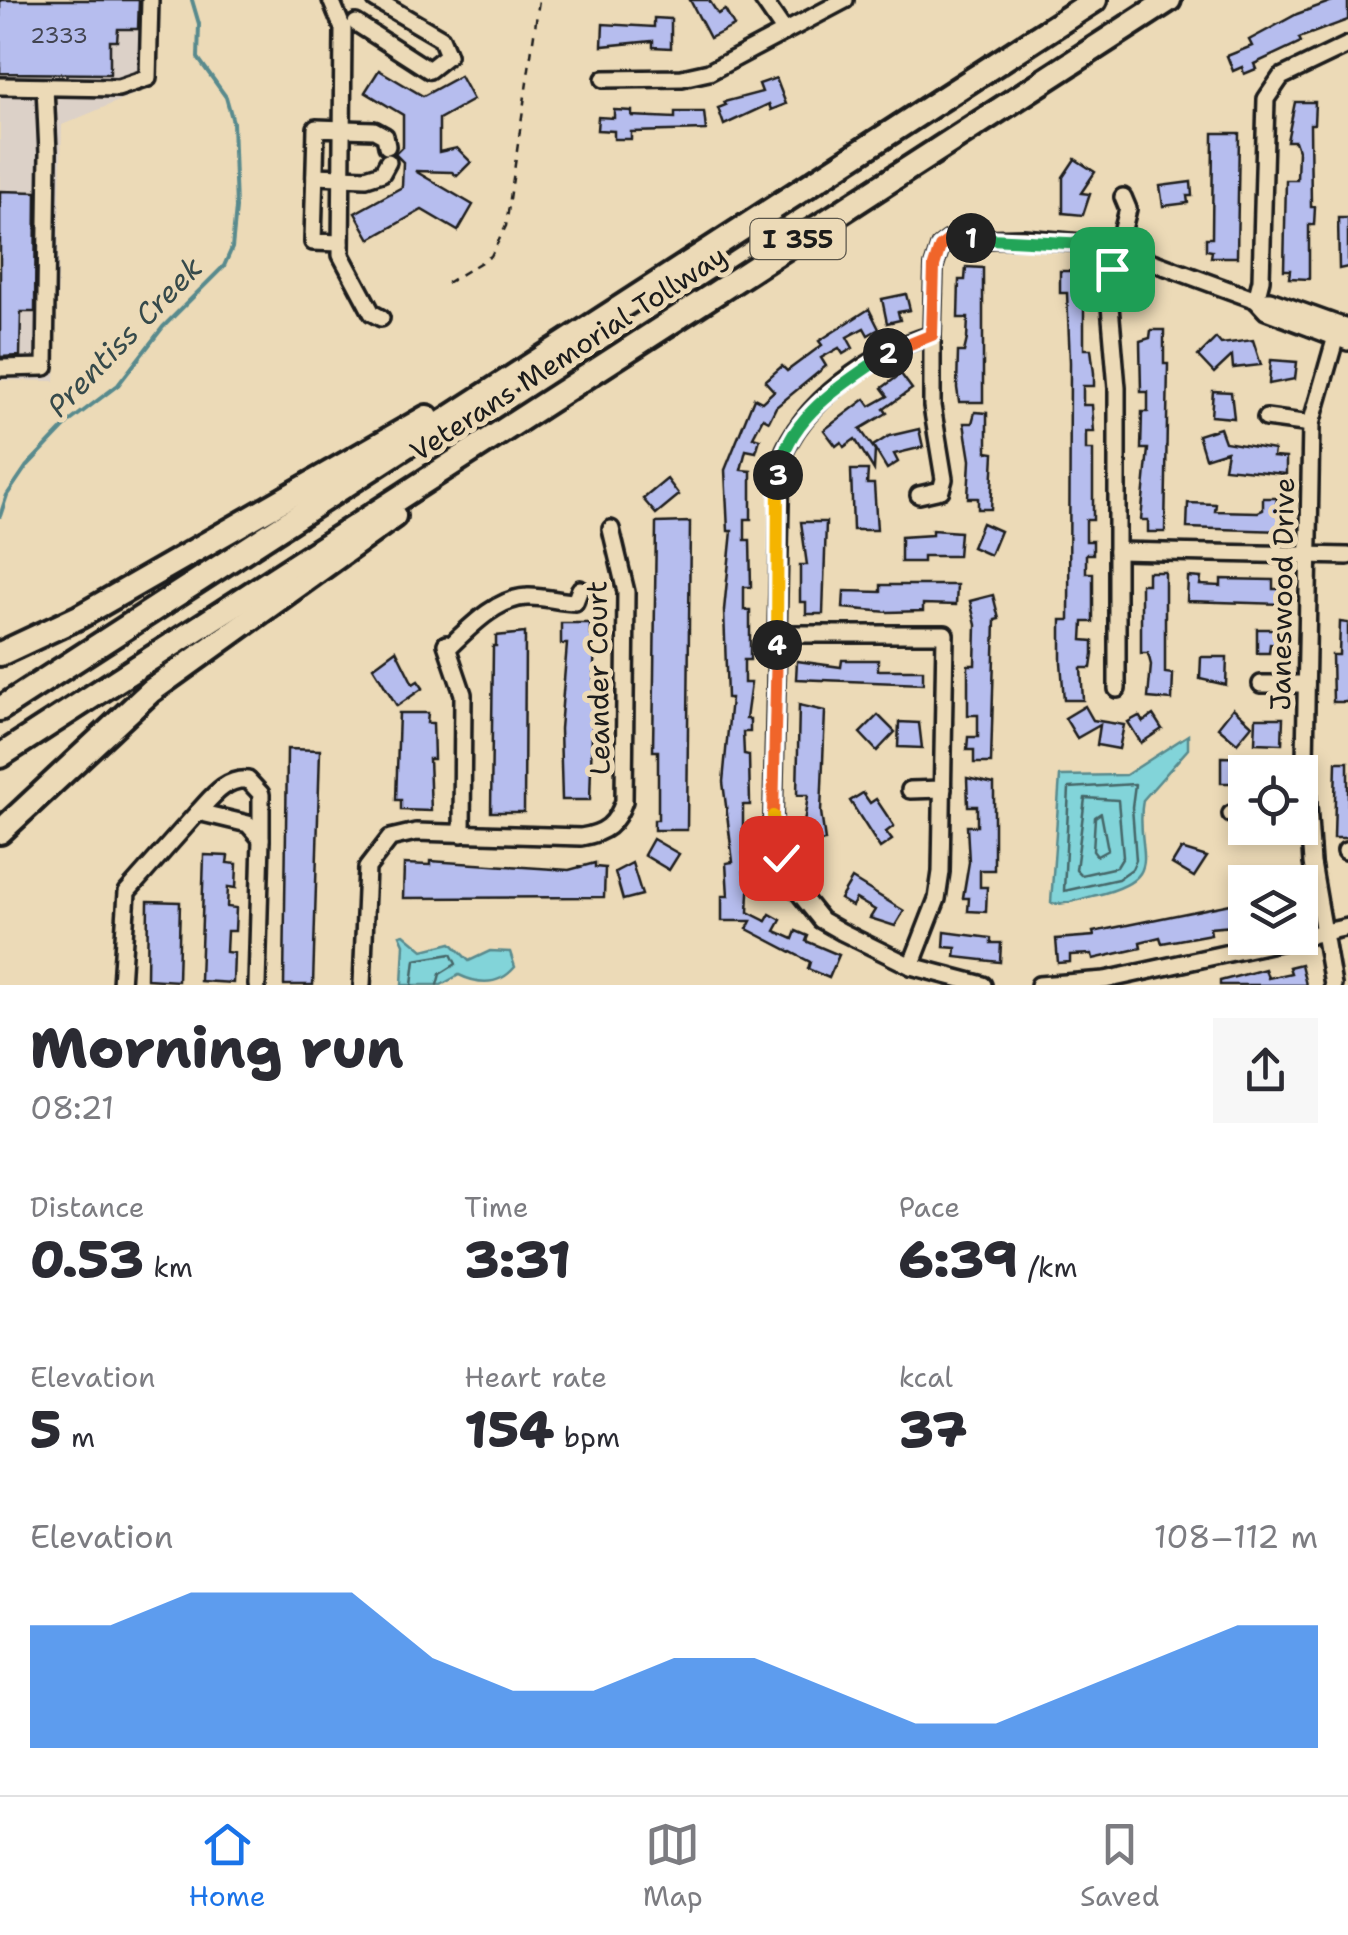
<!DOCTYPE html>
<html lang="en">
<head>
<meta charset="utf-8">
<style>
	:root { --surface:#fff; --page:#f7f7f7; --text:#2b2b33; --muted:#7c7c81; --line:#e1e1e2; --accent:#1a73e8 }
	body { margin:0; font-family:"Shantell Sans",sans-serif; background:var(--page); color:var(--text); height:100vh; display:flex; flex-direction:column; font-size:38px; white-space:nowrap }
	* { box-sizing:border-box; margin:0 }
	p { font-size:32px; color:var(--muted) }
	.icon { flex:none; width:55px; height:55px; fill:none; stroke:currentColor; stroke-width:2; stroke-linecap:round; stroke-linejoin:round }
	.map { position:relative; height:985px; overflow:hidden }
	.details { display:flex; flex-direction:column; background:var(--surface); flex:1 }
	.details>* { flex:none }
	.tools { position:absolute; left:1228px; top:755px; display:grid; gap:20px }
	.tools a { display:grid; place-items:center; width:90px; height:90px; border-radius:0px; background:var(--surface); box-shadow:0 5px 15px #0003; font-size:50px }
	.pin { position:absolute; display:grid; place-items:center; width:85px; height:85px; color:#fff; margin:-42px; border-radius:20px; box-shadow:0 5px 15px #0006 }
	.km { position:absolute; width:50px; height:50px; margin:-25px; border-radius:50%; background:#222; color:#fff; font-size:28px; line-height:50px; text-align:center }
	.round { display:grid; place-items:center; flex:none; width:105px; height:105px; border-radius:0px; background:var(--page) }
	.headline { display:flex; align-items:center; justify-content:space-between; height:170px; padding:0 30px }
	h1 { font-size:55px; font-weight:800; line-height:75px }
	.stats { display:grid; grid-template-columns:repeat(3,1fr); gap:15px; height:170px; padding:10px 30px }
	.stats div { display:grid; align-content:center }
	.stats b { font-size:50px; font-weight:800 }
	.stats small { font-size:28px; font-weight:400 }
	.stats p { font-size:28px }
	.chart { height:280px; padding:20px 30px }
	.chart p { display:flex; justify-content:space-between }
	.chart svg { width:100%; height:180px; margin-top:10px; fill:var(--accent); opacity:.7 }
	.tabs { display:flex; justify-content:space-around; align-items:center; height:140px; border-top:2px solid var(--line); background:var(--surface); font-size:28px; color:var(--muted) }
	.tabs a { display:grid; justify-items:center; gap:5px }
	.tabs .on { color:var(--accent) }
	.map>svg:first-child { display:block }
	.built { fill:#dcd1c8 }
	.water { fill:#82d4d9; stroke:#598a8d; stroke-width:2.5 }
	.lines { fill:none; stroke-linecap:round; stroke-linejoin:round }
	.shore { stroke:#456668; stroke-width:2.5 }
	.stream { stroke:#598a8d; stroke-width:4 }
	.building { fill:#b6bdee; stroke:#1c1c1c; stroke-width:2.5 }
	.minor-casing { stroke:#1c1c1c; stroke-width:22 }
	.highway-casing { stroke:#1c1c1c; stroke-width:30 }
	.path { stroke:#1c1c1c; stroke-width:2.5; stroke-dasharray:8 8; stroke-linecap:butt }
	.minor { stroke:#ecdab7; stroke-width:15 }
	.highway { stroke:#ecdab7; stroke-width:22 }
	.split-1-casing { stroke:#fff; stroke-width:20 }
	.split-2-casing { stroke:#fff; stroke-width:20 }
	.split-3-casing { stroke:#fff; stroke-width:20 }
	.split-4-casing { stroke:#fff; stroke-width:20 }
	.split-5-casing { stroke:#fff; stroke-width:20 }
	.split-6-casing { stroke:#fff; stroke-width:20 }
	.split-1 { stroke:#22a559; stroke-width:12 }
	.split-2 { stroke:#f0652b; stroke-width:12 }
	.split-3 { stroke:#22a559; stroke-width:12 }
	.split-4 { stroke:#f5b400; stroke-width:12 }
	.split-5 { stroke:#f0652b; stroke-width:12 }
	.split-6 { stroke:#f5b400; stroke-width:12 }
	.labels { text-anchor:middle; stroke-width:10; stroke-linejoin:round; paint-order:stroke }
	.number-label { font-size:22px; fill:#424450 }
	.shield { fill:#ecdab7; stroke:#5a554a; stroke-width:2.5 }
	.shield-label { font-size:25px; font-weight:bold; fill:#1c1c1c }
	.street-label { font-size:28px; fill:#1c1c1c; stroke:#ecdab7 }
	.water-label { font-size:30px; font-style:italic; fill:#364a4b; stroke:#ecdab7 }
</style>
</head>
<body>
<div class="map">
<svg width="1348" height="985" viewBox="0 0 1348 985">
	<rect width="100%" height="100%" fill="#ecdab7"/>
	<filter id="ink" filterUnits="userSpaceOnUse"><feTurbulence type="fractalNoise" baseFrequency=".01" numOctaves="2"/><feDisplacementMap in="SourceGraphic" scale="20" xChannelSelector="R" yChannelSelector="G"/><feConvolveMatrix kernelMatrix="1 2 1 2 8 2 1 2 1" color-interpolation-filters="sRGB"/></filter>
	<g filter="url(#ink)">
		<polygon class="built" points="0,0 156,0 154,86 62,125 55,381 0,380"/>
		<g class="water">
			<path d="M1188 735V749L1143 800C1133 852 1171 877 1097 895 1082 898 1065 906 1051 903L1060 776 1126 775Z"/>
			<path d="M404 934 423 950 451 943 469 961 490 951 510 952 515 967C500 985 480 985 459 975L441 985H402L404 944 400 935Z"/>
		</g>
		<g class="lines">
			<g class="shore">
				<polygon points="1135,784 1132,807 1136,860 1132,869 1118,879 1064,891 1069,788"/>
				<polygon points="1085,798 1118,800 1123,857 1117,867 1081,875 1076,870"/>
				<polygon points="1101,813 1108,850 1097,856 1093,851 1095,817"/>
				<polyline points="412,985 415,960 451,954 456,964 440,974 437,985"/>
			</g>
			<polyline class="stream" points="0,516 7,495 26,467 69,422 118,385 163,327 224,266 232,248 236,208 233,122 226,97 198,58 199,24 192,0"/>
		</g>
		<g class="building">
			<polygon points="0,0 139,0 138,29 118,29 117,41 110,41 110,74 0,73"/>
			<polygon points="690,0 709,0 718,14 725,10 734,26 710,38"/>
			<polygon points="1335,0 1348,0 1348,20 1299,38 1301,42 1254,64 1256,69 1244,74 1242,67 1233,71 1227,56 1252,46 1249,40 1297,14"/>
			<polygon points="654,18 671,19 671,48 653,47 653,41 602,46 603,24 654,27"/>
			<polygon points="379,70 423,96 460,76 473,100 439,119 439,152 457,148 471,162 457,176 452,172 415,171 473,205 458,231 422,210 370,239 355,213 402,187 403,162 395,154 403,146 403,115 365,92"/>
			<polygon points="776,78 786,104 771,110 769,104 724,125 718,108 726,105 724,102 762,92 759,84"/>
			<polygon points="1295,102 1315,102 1314,124 1310,124 1311,207 1315,207 1314,225 1309,225 1309,279 1289,278 1290,270 1284,270 1286,180 1297,180 1298,150 1295,141 1287,141"/>
			<polygon points="614,110 632,111 632,116 675,118 675,112 704,112 706,130 631,132 631,139 614,139 614,131 597,130 598,117 614,118"/>
			<polygon points="1213,133 1239,133 1237,257 1211,257 1212,251 1206,250 1206,238 1212,238"/>
			<polygon points="1075,159 1095,172 1081,193 1090,194 1083,215 1063,213 1063,177"/>
			<polygon points="1191,182 1192,196 1187,196 1188,203 1163,206 1160,186"/>
			<polygon points="0,191 36,192 35,312 21,312 20,356 0,357"/>
			<polygon points="1338,218 1348,218 1348,267 1339,269"/>
			<polygon points="966,267 983,268 983,402 959,402 957,388 958,352 964,352 967,339 968,318 958,318 959,280 965,280"/>
			<polygon points="1060,271 1084,271 1084,349 1091,349 1094,373 1094,386 1083,386 1083,405 1092,405 1094,432 1086,432 1086,450 1093,450 1093,520 1086,520 1086,541 1093,541 1093,554 1086,554 1086,573 1093,573 1093,622 1083,622 1082,640 1093,641 1093,654 1091,668 1081,668 1083,700 1064,700 1061,662 1061,620 1069,620 1070,362 1067,293 1060,293"/>
			<polygon points="906,294 910,310 898,312 900,320 887,323 882,299"/>
			<polygon points="869,309 879,329 868,335 864,328 847,337 853,348 843,354 839,348 821,358 826,366 776,407 769,421 763,418 753,437 760,439 756,452 746,450 741,470 751,471 751,519 745,519 745,540 750,540 751,587 744,587 744,610 750,610 750,660 744,660 744,683 751,683 746,719 750,719 750,732 743,732 744,754 749,755 750,805 743,805 743,828 750,828 751,841 749,853 743,853 744,874 750,874 748,912 766,921 770,914 781,920 775,931 793,939 796,931 808,936 806,941 839,955 829,978 808,969 810,962 747,929 751,921 722,921 722,896 728,896 726,863 733,862 723,782 731,698 727,698 724,610 732,531 728,531 725,470 754,398 762,402 774,391 765,381 782,366 787,371 822,345 819,341"/>
			<polygon points="1151,330 1164,330 1164,364 1168,364 1165,532 1148,532 1148,520 1141,520 1148,449 1141,449 1142,412 1148,412 1148,392 1141,392 1140,341 1150,338"/>
			<polygon points="1216,338 1221,344 1253,340 1261,365 1233,368 1232,356 1214,373 1198,356"/>
			<polygon points="1271,360 1297,362 1295,379 1269,384"/>
			<polygon points="901,374 912,389 884,409 887,413 860,429 875,450 874,470 855,439 844,447 841,442 836,446 824,430 865,399 870,406 888,396 882,388"/>
			<polygon points="1213,391 1231,392 1234,418 1211,416"/>
			<polygon points="975,412 987,413 987,452 994,453 991,509 978,509 978,498 968,498 970,460 964,423 972,423"/>
			<polygon points="1220,428 1225,442 1274,450 1273,457 1286,458 1286,474 1224,468 1227,451 1205,458 1198,435"/>
			<polygon points="919,429 923,447 894,454 898,462 887,469 873,446 889,436"/>
			<polygon points="851,470 868,470 867,484 874,484 877,530 853,530"/>
			<polygon points="667,479 679,495 656,514 643,499"/>
			<polygon points="1263,498 1277,498 1276,506 1286,507 1285,531 1187,528 1188,503 1216,504 1215,511 1258,512 1263,510"/>
			<polygon points="690,522 687,830 654,830 654,820 658,820 658,751 653,751 656,523"/>
			<polygon points="801,522 826,522 823,614 806,614 806,602 800,602 800,565 807,565"/>
			<polygon points="982,523 1000,531 990,555 972,547"/>
			<polygon points="932,530 960,532 958,556 923,556 923,562 901,562 901,537 932,535"/>
			<polygon points="1148,572 1165,572 1165,673 1173,674 1172,700 1148,698 1151,665 1148,653 1141,653 1141,584 1148,584"/>
			<polygon points="1188,577 1201,578 1200,585 1221,586 1221,579 1273,580 1273,589 1283,589 1282,604 1187,601"/>
			<polygon points="881,585 957,585 956,605 923,604 923,611 888,612 843,608 844,591 881,592"/>
			<polygon points="993,595 999,619 995,620 991,763 974,763 974,750 967,750 968,737 978,737 978,715 968,715 968,665 975,665 976,625 970,601"/>
			<polygon points="1340,622 1348,623 1348,702 1333,702 1332,655 1339,655"/>
			<polygon points="561,623 590,623 590,635 595,635 590,800 562,800 560,729 567,644 561,644"/>
			<polygon points="1257,629 1282,629 1282,645 1270,644 1269,653 1257,653"/>
			<polygon points="525,633 524,812 491,812 493,646 496,646 496,636"/>
			<polygon points="396,650 413,684 418,681 423,688 397,706 373,667"/>
			<polygon points="1201,657 1227,657 1226,685 1200,679"/>
			<polygon points="842,660 878,660 878,670 923,670 923,684 796,679 797,661 841,667"/>
			<polygon points="799,705 825,711 821,812 825,841 801,844 808,795 797,795"/>
			<polygon points="1085,706 1093,720 1124,725 1119,749 1097,745 1100,725 1077,738 1065,718"/>
			<polygon points="1233,708 1252,725 1237,743 1218,727"/>
			<polygon points="399,713 428,713 427,723 433,723 434,759 429,759 431,811 401,810 401,800 396,800"/>
			<polygon points="878,715 895,732 877,751 860,733"/>
			<polygon points="1153,715 1162,729 1141,743 1128,722 1139,716 1143,722"/>
			<polygon points="1256,718 1283,718 1282,744 1255,743"/>
			<polygon points="899,722 919,723 922,748 898,747"/>
			<polygon points="287,749 320,750 313,985 284,985"/>
			<polygon points="1221,757 1249,758 1245,783 1221,783"/>
			<polygon points="1336,762 1348,762 1348,838 1334,838"/>
			<polygon points="967,778 994,784 994,870 980,870 980,887 987,887 986,912 968,911 969,898 963,898 969,862 967,826 977,826 977,806 968,806"/>
			<polygon points="863,793 870,803 876,799 894,826 886,832 892,840 880,848 850,801"/>
			<polygon points="653,839 679,854 669,870 644,855"/>
			<polygon points="1181,849 1207,857 1194,877 1172,864"/>
			<polygon points="204,855 228,856 227,863 237,864 236,888 228,887 227,907 236,908 235,931 227,931 226,952 234,953 233,983 200,981"/>
			<polygon points="430,861 569,870 595,863 595,867 605,868 604,897 403,898 404,864 430,865"/>
			<polygon points="632,863 642,895 623,900 615,872"/>
			<polygon points="852,879 904,911 895,926 870,918 875,910 856,899 852,906 840,899"/>
			<polygon points="148,901 180,902 178,981 147,979"/>
			<polygon points="1245,901 1245,925 1210,928 1211,934 1162,943 1160,937 1140,942 1141,948 1093,959 1092,954 1070,955 1070,962 1058,963 1056,939 1094,936 1093,932"/>
			<polygon points="945,932 991,938 991,943 1001,943 1000,962 955,957 956,948 944,947"/>
			<polygon points="1301,964 1306,985 1220,985 1220,981 1265,969 1268,978 1291,973 1289,967"/>
		</g>
		<g class="lines">
			<g class="minor-casing">
				<g id="minor">
					<polyline points="331,0 343,29 341,255 372,313 381,318"/>
					<polyline points="763,0 785,32"/>
					<polyline points="356,23 429,70 448,55 441,38 376,0"/>
					<polyline points="604,79 682,78 709,72 845,0"/>
					<polyline points="0,86 118,88 148,78 150,0"/>
					<polyline points="315,176 366,178 382,173 388,162"/>
					<polyline points="341,243 313,242 316,128 374,130 385,136 387,146"/>
					<polyline points="1256,300 1261,280 1266,99 1281,77 1348,45"/>
					<polyline points="1256,300 1266,311 1348,342"/>
					<path d="M932 335C875 351 801 402 781 460L773 819 788 879 821 920 842 932 911 966 983 985"/>
					<polyline points="0,368 45,367 48,153 45,87"/>
					<polyline points="1266,418 1311,424"/>
					<polyline points="919,495 941,490 944,479 932,406 932,335 934,266 940,247 949,240 1023,238 1106,245 1256,300 1270,300 1348,328"/>
					<polyline points="1117,551 1348,556"/>
					<polyline points="777,634 945,634 941,872 937,899 911,966"/>
					<polyline points="446,644 463,694 462,834"/>
					<path d="M448 648C469 628 497 598 527 597 543 596 559 602 575 602L580 589"/>
					<polyline points="1261,684 1306,684"/>
					<polyline points="1117,689 1117,388 1110,306 1113,269 1128,209 1123,197"/>
					<polyline points="910,790 943,789"/>
					<path d="M198 812C212 797 225 778 248 780L261 794V839"/>
					<polyline points="1231,814 1245,815"/>
					<polyline points="1346,851 1348,851"/>
					<polyline points="121,985 127,892 198,812 248,824 261,839 257,985"/>
					<path d="M362 985 367 868 390 838 416 832 581 837C605 833 616 825 624 801L626 592 611 529"/>
					<polyline points="1039,985 1105,980 1348,927"/>
					<polyline points="1333,985 1312,863 1305,761 1311,424 1339,326"/>
				</g>
			</g>
			<g class="highway-casing">
				<g id="highway">
					<polyline points="0,654 79,617 427,417"/>
					<polyline points="0,709 1095,0"/>
					<polyline points="0,756 1169,0"/>
					<polyline points="0,832 151,691 394,516"/>
				</g>
			</g>
			<polyline class="path" points="447,283 491,256 506,226 539,0"/>
			<use href="#minor" class="minor"/>
			<use href="#highway" class="highway"/>
		</g>
	</g>
	<g class="lines" filter="url(#ink)">
		<g class="split-1-casing">
			<polyline id="split-1" points="971,238 1106,245 1118,248 1112,269"/>
		</g>
		<g class="split-2-casing">
			<polyline id="split-2" points="888,353 932,335 934,266 940,247 949,240 971,238"/>
		</g>
		<g class="split-3-casing">
			<path id="split-3" d="M778 475C788 415 843 385 888 353"/>
		</g>
		<g class="split-4-casing">
			<polyline id="split-4" points="777,645 778,475"/>
		</g>
		<g class="split-5-casing">
			<polyline id="split-5" points="773,816 777,645"/>
		</g>
		<g class="split-6-casing">
			<polyline id="split-6" points="773,816 781,858"/>
		</g>
		<use href="#split-1" class="split-1"/>
		<use href="#split-2" class="split-2"/>
		<use href="#split-3" class="split-3"/>
		<use href="#split-4" class="split-4"/>
		<use href="#split-5" class="split-5"/>
		<use href="#split-6" class="split-6"/>
	</g>
	<g class="labels">
		<g class="number-label">
			<text x="59" y="43">2333</text>
		</g>
		<rect class="shield" x="750.5" y="219" width="95" height="40" rx="8"/>
		<g class="shield-label">
			<text x="798" y="248">I 355</text>
		</g>
		<g class="street-label">
			<text transform="translate(568 353) rotate(-33)" y="10">Veterans Memorial Tollway</text>
			<text transform="translate(1282 594) rotate(-89)" y="10">Janeswood Drive</text>
			<text transform="translate(598 678) rotate(-91)" y="10">Leander Court</text>
		</g>
		<g class="water-label">
			<text transform="translate(125 337) rotate(-46)" y="10">Prentiss Creek</text>
		</g>
	</g>
</svg>
<div class="tools">
<a><svg class="icon" aria-label="locate" viewBox="0 0 24 24"><circle cx="12" cy="12" r="6"/><path d="M12 2v4M12 18v4M2 12h4M18 12h4"/></svg></a>
<a><svg class="icon" aria-label="layers" viewBox="0 0 24 24"><path d="M12 4l9 5-9 5-9-5zM3 14l9 5 9-5"/></svg></a>
</div>
<div class="pin" style="left:1112px;top:269px;background:#1e9e55"><svg class="icon" aria-label="arrive" viewBox="0 0 24 24"><path d="M6 21V4h12l-3 4 3 4H6"/></svg></div>
<div class="pin" style="left:781px;top:858px;background:#d93025"><svg class="icon" aria-label="check" viewBox="0 0 24 24"><path d="M5 12l5 5 9-10"/></svg></div>
<b class="km" style="left:971px;top:238px">1</b>
<b class="km" style="left:888px;top:353px">2</b>
<b class="km" style="left:778px;top:475px">3</b>
<b class="km" style="left:777px;top:645px">4</b>
</div>
<section class="details">
<div class="headline"><div><h1>Morning run</h1><p>08:21</p></div><a class="round"><svg class="icon" aria-label="share" viewBox="0 0 24 24"><path d="M12 15V3M7 8l5-5 5 5M5 13v7h14v-7"/></svg></a></div>
<div class="stats">
<div><p>Distance</p><b>0.53<small> km</small></b></div>
<div><p>Time</p><b>3:31</b></div>
<div><p>Pace</p><b>6:39<small> /km</small></b></div>
</div>
<div class="stats">
<div><p>Elevation</p><b>5<small> m</small></b></div>
<div><p>Heart rate</p><b>154<small> bpm</small></b></div>
<div><p>kcal</p><b>37</b></div>
</div>
<div class="chart"><p><span>Elevation</span>108–112 m</p>
<svg viewBox="0 0 160 44" preserveAspectRatio="none"><path d="M0 44V14L10 14L20 6L30 6L40 6L50 22L60 30L70 30L80 22L90 22L100 30L110 38L120 38L130 30L140 22L150 14L160 14V44z"/></svg>
</div>
</section>
<nav class="tabs">
<a class="on"><svg class="icon" aria-label="home" viewBox="0 0 24 24"><path d="M3 11l9-7 9 7M6 9v11h12V9"/></svg>Home</a>
<a><svg class="icon" aria-label="map" viewBox="0 0 24 24"><path d="M3 6l6-2 6 2 6-2v14l-6 2-6-2-6 2zM9 4v14M15 6v14"/></svg>Map</a>
<a><svg class="icon" aria-label="saved" viewBox="0 0 24 24"><path d="M7 4h10v16l-5-4-5 4z"/></svg>Saved</a>
</nav>
</body>
</html>
